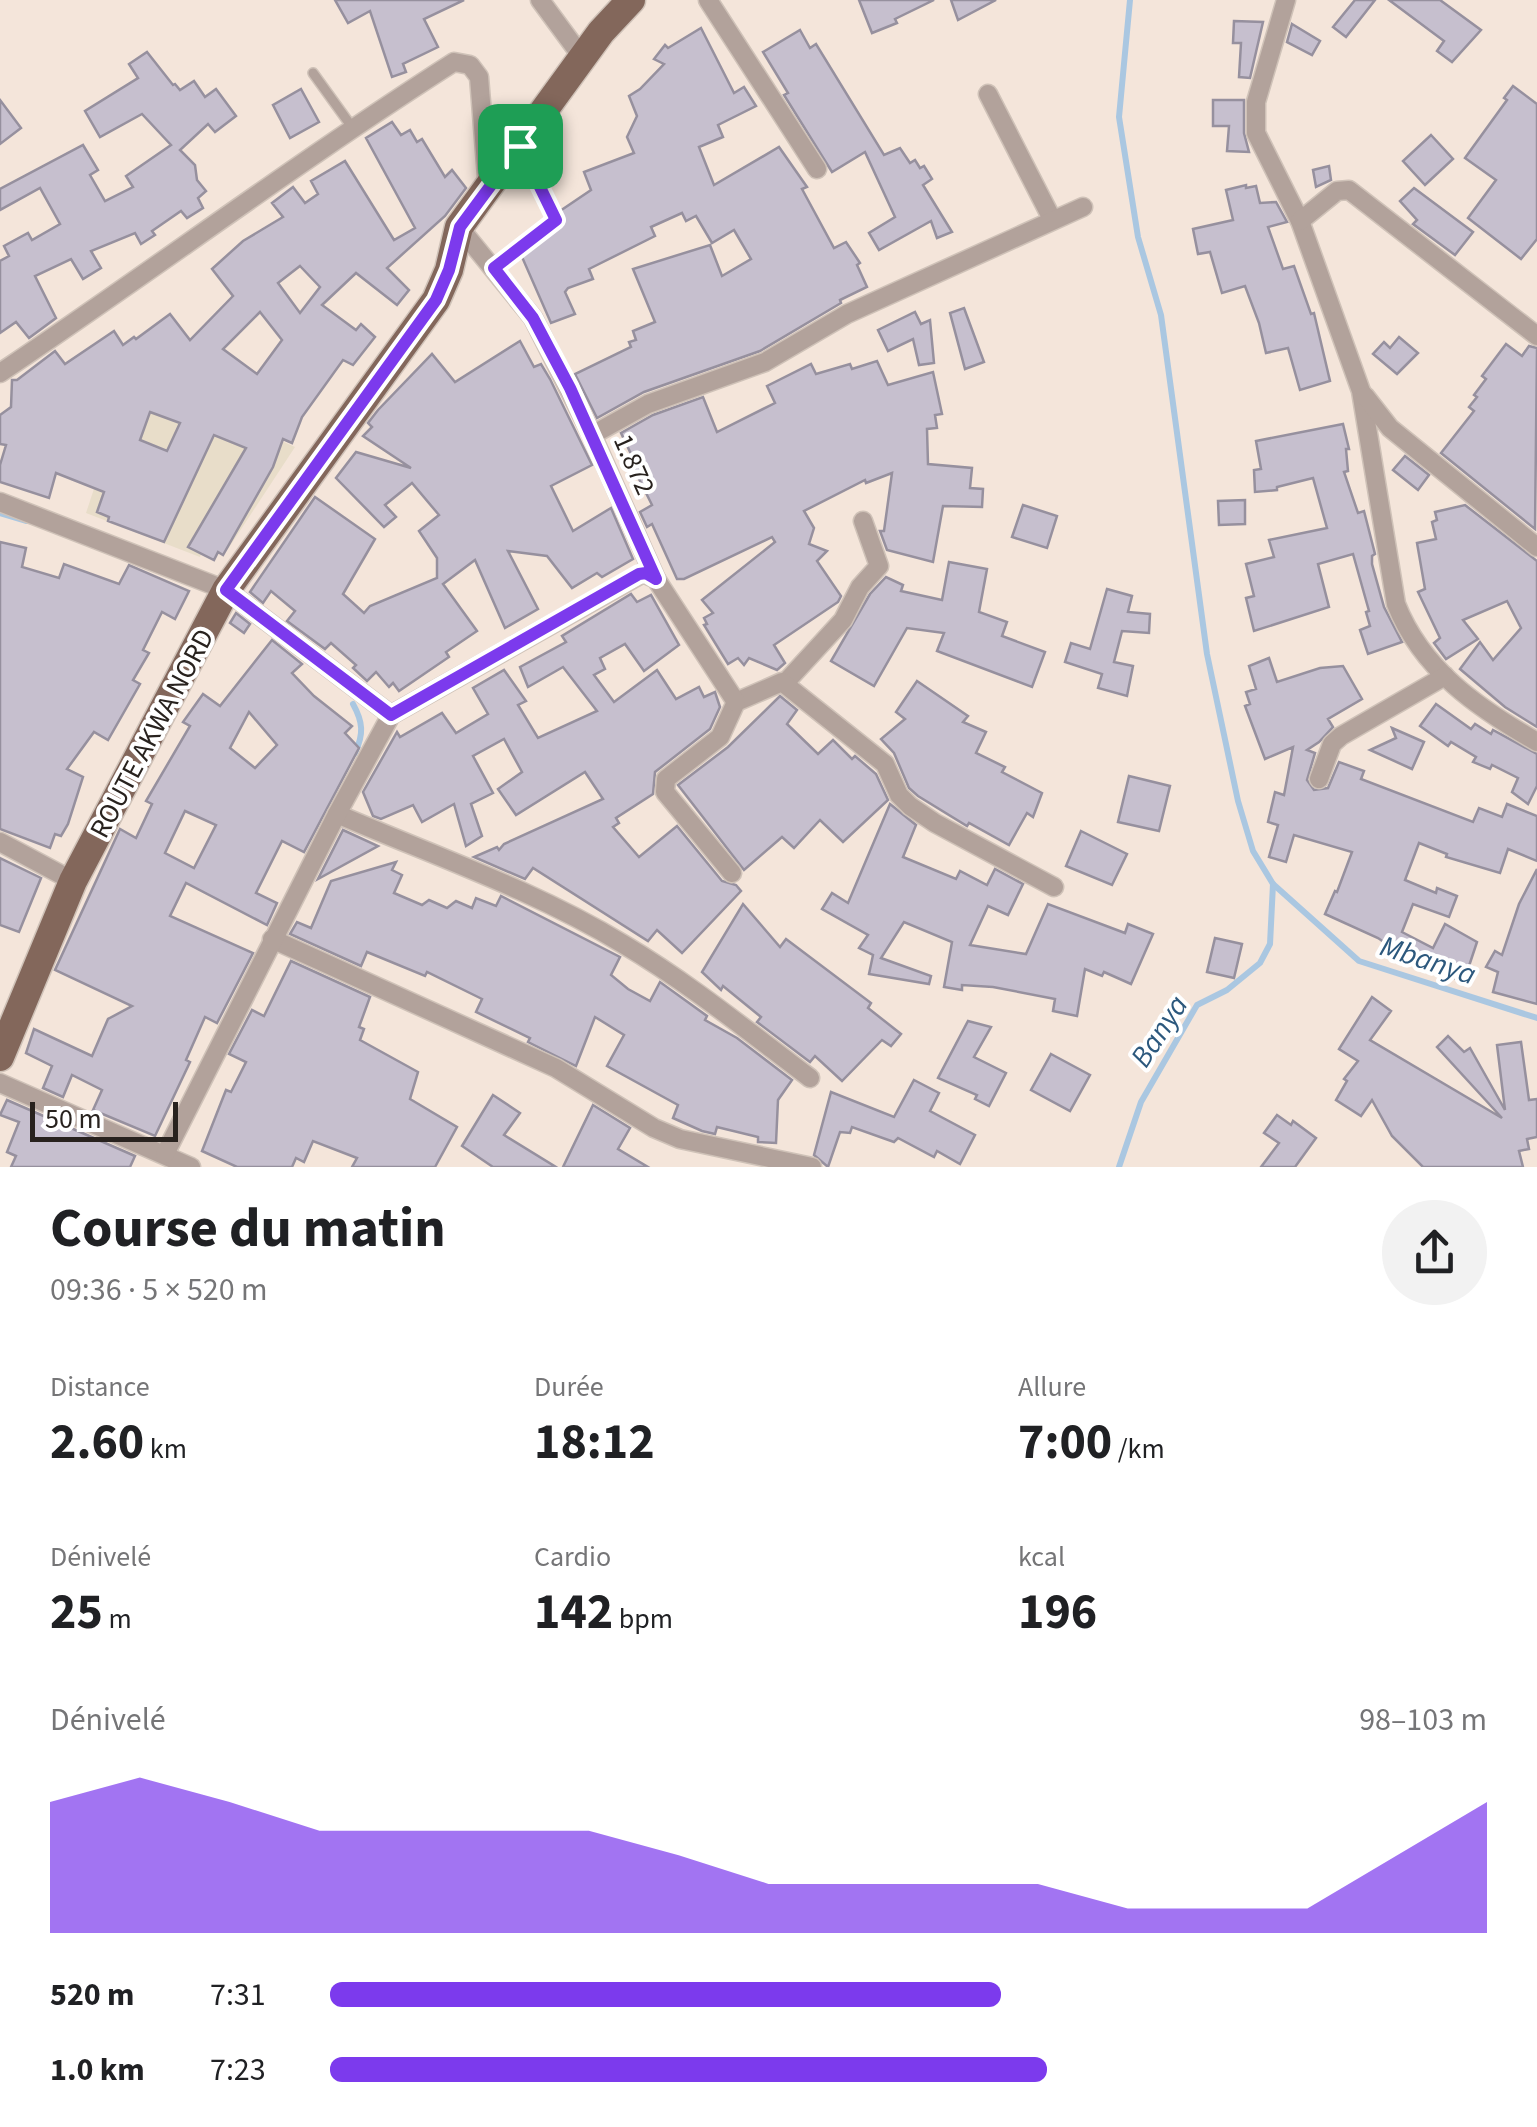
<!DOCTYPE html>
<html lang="fr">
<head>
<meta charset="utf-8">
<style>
	:root { --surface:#fff; --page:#f2f2f2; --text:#202124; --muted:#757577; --accent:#7c3aed }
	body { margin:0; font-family:"Source Sans 3",sans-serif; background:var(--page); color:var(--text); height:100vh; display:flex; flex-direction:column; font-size:38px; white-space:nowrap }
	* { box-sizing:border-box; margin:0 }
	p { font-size:32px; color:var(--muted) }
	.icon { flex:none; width:55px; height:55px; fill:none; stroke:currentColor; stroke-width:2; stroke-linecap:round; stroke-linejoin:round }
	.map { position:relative; height:1167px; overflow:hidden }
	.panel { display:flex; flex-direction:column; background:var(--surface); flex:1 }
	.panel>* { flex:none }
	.scale { position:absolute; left:30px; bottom:25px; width:148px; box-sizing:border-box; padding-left:10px; border:5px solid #28221e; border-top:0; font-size:28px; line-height:35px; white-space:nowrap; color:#28221e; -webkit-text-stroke:8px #fff; paint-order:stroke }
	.pin { position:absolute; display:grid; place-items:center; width:85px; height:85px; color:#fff; margin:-42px; border-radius:20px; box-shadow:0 5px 15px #0006 }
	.round { display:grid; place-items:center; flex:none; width:105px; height:105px; border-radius:52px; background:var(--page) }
	.head { display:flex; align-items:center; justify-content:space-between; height:170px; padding:0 50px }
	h1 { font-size:55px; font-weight:700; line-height:75px }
	.figures { display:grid; grid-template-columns:repeat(3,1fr); gap:15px; height:170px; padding:10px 50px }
	.figures div { display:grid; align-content:center }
	.figures b { font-size:50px; font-weight:700 }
	.figures small { font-size:28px; font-weight:400 }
	.figures p { font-size:28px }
	.chart { height:280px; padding:20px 50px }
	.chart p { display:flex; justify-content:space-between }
	.chart svg { width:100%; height:180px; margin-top:10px; fill:var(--accent); opacity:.7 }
	ul { padding:0 50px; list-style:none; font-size:32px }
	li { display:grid; grid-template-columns:160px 120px 1fr; align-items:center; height:75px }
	li i { height:25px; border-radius:12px; background:var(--accent) }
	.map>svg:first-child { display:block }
	.education { fill:#e8ddc9 }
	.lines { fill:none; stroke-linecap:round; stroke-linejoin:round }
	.stream { stroke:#aac7e1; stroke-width:6 }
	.building { fill:#c6bfce; stroke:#96909e; stroke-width:2.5; fill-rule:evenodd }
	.lane-casing { stroke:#cfc2b8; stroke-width:12 }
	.street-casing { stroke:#cfc2b8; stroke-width:21 }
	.primary-casing { stroke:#cfc2b8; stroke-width:31 }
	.lane { stroke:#b2a29b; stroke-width:9 }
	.street { stroke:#b2a29b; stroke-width:18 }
	.primary { stroke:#83675b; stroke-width:28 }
	.route-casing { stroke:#fff; stroke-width:20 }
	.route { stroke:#7c3aed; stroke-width:12 }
	.labels { text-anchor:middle; stroke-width:8; stroke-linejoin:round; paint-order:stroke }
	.street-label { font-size:28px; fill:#28221e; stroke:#fff }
	.water-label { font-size:30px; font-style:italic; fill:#2c587d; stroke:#fff }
</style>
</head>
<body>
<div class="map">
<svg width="1537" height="1167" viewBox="0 0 1537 1167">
	<rect width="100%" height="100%" fill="#f4e5da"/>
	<polygon class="education" points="132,374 295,447 228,549 207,539 200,557 86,513"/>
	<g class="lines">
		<g class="stream">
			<polyline points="1130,0 1119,117 1138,237 1161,315 1207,654 1238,801 1253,851 1273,884 1359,961 1537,1018"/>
			<polyline points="0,513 26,521"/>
			<path d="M353 704C363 722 364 734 355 753"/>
			<polyline points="1119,1167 1141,1102 1197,1005 1227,990 1260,963 1270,944 1273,884"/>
		</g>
	</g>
	<g class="building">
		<polygon points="335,0 464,0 424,19 438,47 403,64 406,72 392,77 370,11 348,23"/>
		<polygon points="859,0 934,0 895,19 897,23 872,33"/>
		<polygon points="951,0 996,0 958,20"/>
		<polygon points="1355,0 1375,0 1346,37 1333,27"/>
		<polygon points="1389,0 1440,0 1481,30 1452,62 1437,51 1444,41"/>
		<polygon points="1234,21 1263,22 1250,78 1239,77 1241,43 1233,43"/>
		<polygon points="1292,24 1320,41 1312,55 1287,42"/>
		<polygon points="701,28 734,93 744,87 756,106 718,125 723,137 699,147 714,185 779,147 807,187 802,189 834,248 846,242 860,263 857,265 867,287 840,300 841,303 760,351 644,392 597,418 575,374 631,347 629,342 636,340 633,331 655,322 633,269 710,245 722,276 751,259 734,230 712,243 696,216 686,221 682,213 651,227 655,236 589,269 593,279 568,288 565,292 575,314 551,323 522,257 561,226 563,219 560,211 591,190 584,172 634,153 627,137 637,116 629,96 640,89 664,64 654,59 665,45 668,48"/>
		<polygon points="800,30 810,48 816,44 884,155 900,148 910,163 915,160 920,168 924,166 932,179 923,185 952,232 937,238 931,221 879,250 869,233 895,217 865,152 832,172 784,95 788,93 763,52"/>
		<polygon points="147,52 173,85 175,84 180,90 194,81 205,97 216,89 236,116 215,132 208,124 180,150 195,165 197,180 206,191 198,198 203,208 187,218 181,211 152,231 155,235 141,244 135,233 91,251 101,268 83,279 71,259 35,276 56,318 29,338 16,322 0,333 0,261 9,256 4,246 28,233 32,240 60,224 40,188 0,210 0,189 83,145 98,170 90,175 105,201 133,187 126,176 171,145 142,114 100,137 85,111 138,78 129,64"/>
		<polygon points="1513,86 1537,104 1537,239 1521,259 1468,218 1496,180 1465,158 1507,100 1504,98"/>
		<polygon points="301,89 319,122 290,138 273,105"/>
		<polygon points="0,100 21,128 0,144"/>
		<polygon points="1213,100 1244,100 1244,133 1249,152 1227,151 1229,126 1213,126"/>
		<path d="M392 122 401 135 410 130 417 142 422 139 445 177 452 170 466 188 445 216 387 268 409 290 397 305 356 273 322 305 356 330 361 324 375 337 353 365 343 360 302 417 292 443 283 439 273 467 223 555 218 552 214 560 188 547 246 448 214 435 164 542 108 521 109 517 97 512 104 492 56 473 49 498 0 482V465L6 445 0 444V415L11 407 12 380H17L55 351 65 364 114 331 123 345 134 337 136 339 170 314 190 340 233 296 212 269 243 241 283 217 272 203 293 187 305 203 318 194 311 181 345 161 394 240 415 228 366 138ZM300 266 320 287 300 313 278 283ZM260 312 282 340 257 374 223 349ZM150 412 180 423 167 451 140 440Z"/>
		<polygon points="1431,135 1453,159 1425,185 1403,161"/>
		<polygon points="1329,166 1331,180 1316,187 1313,170"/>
		<polygon points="1246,185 1246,188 1256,186 1260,203 1276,202 1287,222 1268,227 1283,269 1294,266 1311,314 1314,313 1330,381 1300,390 1288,348 1266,353 1259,323 1245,286 1222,293 1210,252 1198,254 1193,229 1233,220 1226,190"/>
		<polygon points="1414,188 1473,232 1455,255 1413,224 1417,220 1400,201"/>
		<polygon points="964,308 984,362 965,369 950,313"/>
		<polygon points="915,312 921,324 930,320 934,363 919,365 913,339 888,351 878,330"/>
		<polygon points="1399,337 1418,353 1397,374 1373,354 1384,342 1390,348"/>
		<polygon points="520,341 534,367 541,364 550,379 592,465 551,486 573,531 611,508 633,559 602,577 597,573 572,588 547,556 508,551 538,609 505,628 475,560 443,584 477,631 446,652 449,657 399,691 393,683 389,687 376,672 367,681 353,668 356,665 331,643 325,649 287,621 295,611 271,591 263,603 250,592 315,497 375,539 343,594 364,613 370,606 437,578 437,558 419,531 439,515 412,483 385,505 396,517 384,527 336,478 356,452 411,468 363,436 372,427 368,423 378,410 432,354 455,382"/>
		<polygon points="1506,344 1522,356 1529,346 1537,348 1535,529 1441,453 1474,411 1469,407 1477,397 1474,395 1486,379 1482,376"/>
		<polygon points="877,361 888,385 933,372 942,414 935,415 937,428 927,429 928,464 972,468 970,488 983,489 982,507 943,506 933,562 887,550 880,531 884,531 892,473 866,483 865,480 804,511 814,528 809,544 827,551 817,561 841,596 838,602 774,645 785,663 777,670 749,658 744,665 738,658 728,664 704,625 707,624 704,618 713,613 702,600 775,542 772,537 684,579 677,579 652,524 647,527 640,512 652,505 635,471 629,474 622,458 631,454 621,433 653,415 703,397 717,432 775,403 767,386 811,364 816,374 850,364 852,369"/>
		<polygon points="1343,424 1349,449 1346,449 1348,471 1344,472 1358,513 1364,511 1375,554 1372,556 1372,564 1384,607 1402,642 1368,654 1360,630 1370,626 1366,612 1369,611 1353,554 1318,564 1329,607 1254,631 1246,598 1254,596 1246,564 1274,557 1269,540 1327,528 1313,478 1277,487 1277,490 1255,492 1254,470 1261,469 1256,441"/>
		<polygon points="1405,456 1429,475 1418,490 1393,470"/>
		<polygon points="1245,500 1245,524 1219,525 1218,501"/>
		<polygon points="1023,505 1057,516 1047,548 1012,537"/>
		<polygon points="1465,505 1537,561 1537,727 1505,707 1460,669 1480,642 1493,660 1521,628 1507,601 1463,620 1478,639 1446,659 1434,643 1440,638 1418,592 1425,589 1417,543 1436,539 1432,522 1437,520 1435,512"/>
		<polygon points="0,542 26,548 22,567 59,578 64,564 119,584 129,565 189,591 175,619 162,612 143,650 149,653 133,680 140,684 108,740 94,732 67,769 83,777 68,824 61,836 55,834 50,848 0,829"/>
		<polygon points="949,562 987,569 979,612 1007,622 1002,636 1045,652 1032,687 937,651 944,633 907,628 874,686 831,661 870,594 886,577 903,585 901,591 942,600"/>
		<polygon points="1107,589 1132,596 1128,612 1150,614 1149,633 1122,631 1114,662 1133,666 1127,696 1098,688 1102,674 1065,662 1071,643 1090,649"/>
		<polygon points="631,594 637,602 651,595 679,645 644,671 625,644 600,658 605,669 594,675 614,702 657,670 676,699 699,687 704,697 715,692 720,707 710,729 655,772 653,794 616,818 619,823 613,827 639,857 677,826 722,881 736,885 741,891 682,953 657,930 648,941 533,868 525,879 474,857 497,847 499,850 504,844 603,799 585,772 516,815 498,789 522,772 504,739 473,756 493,793 471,804 482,836 466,846 454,804 422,822 413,805 381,819 373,816 363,792 397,732 400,737 442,713 456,733 488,714 473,688 504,670 526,701 518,705 538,738 597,711 563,667 528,687 520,667 566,642 562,636"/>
		<polygon points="236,613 250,624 244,633 230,623"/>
		<path d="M272 640 302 664 292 673 314 696 352 726 345 733 359 748 304 852 282 841 256 893 277 903 267 925 186 883 170 916 253 953 217 1023 205 1017 186 1060 190 1062 155 1136 93 1110 102 1090 72 1075 63 1097 43 1088 52 1066 26 1053 34 1029 92 1056 108 1019 132 1006 55 970 120 829 136 838 152 804 146 801 190 726 183 722 203 694 220 706ZM249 712 277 745 255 768 230 748ZM185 811 216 825 194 868 165 853Z"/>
		<polygon points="1269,658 1277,682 1320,668 1343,666 1362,699 1328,719 1333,727 1319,742 1307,750 1315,753 1307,780 1314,790 1328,788 1339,762 1364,771 1361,779 1473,822 1479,808 1502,817 1507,804 1537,816 1537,861 1508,849 1500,873 1446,857 1447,854 1419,843 1405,880 1436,893 1437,888 1457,896 1449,917 1413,904 1402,932 1433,948 1445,924 1477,942 1468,969 1465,967 1459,980 1404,956 1378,938 1325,914 1335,891 1337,892 1352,852 1294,835 1286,862 1269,857 1278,825 1268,822 1275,792 1284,795 1293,747 1265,759 1245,706 1250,704 1246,692 1256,689 1249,666"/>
		<polygon points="917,681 968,716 963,722 986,732 976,753 1005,767 1002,772 1042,793 1033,817 1027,813 1009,845 969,823 967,826 918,796 909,788 894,753 881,739 905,719 896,712"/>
		<polygon points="780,696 797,710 787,724 818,754 833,740 852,759 855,756 876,774 888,800 843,842 820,820 794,848 782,837 744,870 678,785 728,747"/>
		<polygon points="1436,704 1471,729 1475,724 1491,734 1493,730 1537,754 1537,786 1528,804 1512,792 1518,778 1492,765 1490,769 1473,762 1476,757 1451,742 1448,746 1420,726"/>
		<polygon points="1392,728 1424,742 1412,769 1370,750 1396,738"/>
		<polygon points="1129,776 1170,786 1159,831 1118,822"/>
		<polygon points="890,804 916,825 903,857 956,879 960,871 987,885 995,869 1023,884 1008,915 988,906 970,945 1026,954 1048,904 1125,933 1128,924 1153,934 1131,984 1104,972 1102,976 1085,969 1077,1016 1053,1011 1055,999 993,987 962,985 962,990 944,987 952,942 904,922 881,958 931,976 929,984 869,974 873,955 859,948 868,935 822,909 832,893 848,903"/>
		<polygon points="343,830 378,846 318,879"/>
		<polygon points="1081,831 1127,854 1112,885 1066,866"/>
		<polygon points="0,858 41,878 19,932 0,925"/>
		<polygon points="396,862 392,870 402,875 394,893 422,905 429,900 447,908 456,901 472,908 476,898 496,906 501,896 620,957 611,975 628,989 650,1001 660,982 707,1016 705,1020 737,1038 792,1080 778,1100 776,1143 758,1142 758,1137 717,1127 715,1134 702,1131 673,1118 678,1105 607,1066 624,1035 595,1017 576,1066 528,1042 530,1038 476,1012 482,999 427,972 425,976 367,952 361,966 290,934 297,922 311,928 331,881"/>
		<polygon points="1537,869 1537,1004 1493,992 1498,972 1486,967 1495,951 1502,955 1519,904"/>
		<polygon points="743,904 780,947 786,939 871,1003 868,1008 901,1034 891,1046 882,1040 842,1081 815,1056 810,1062 757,1022 761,1017 723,986 721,990 702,972"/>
		<polygon points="1215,938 1242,944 1234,978 1207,972"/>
		<polygon points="291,961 370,997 359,1027 364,1029 360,1040 418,1072 410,1099 457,1127 435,1167 352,1167 357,1158 313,1141 304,1162 296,1158 292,1167 237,1167 202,1151 226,1090 231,1092 246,1062 229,1054 252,1010 264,1016"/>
		<polygon points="1372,997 1391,1011 1370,1040 1502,1118 1437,1047 1448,1036 1464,1052 1470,1048 1505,1110 1497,1045 1521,1042 1529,1100 1537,1099 1537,1137 1527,1139 1529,1149 1519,1151 1523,1167 1423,1167 1392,1136 1372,1100 1361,1116 1336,1100 1347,1081 1344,1079 1358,1061 1339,1049"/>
		<polygon points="968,1021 991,1027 974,1057 1006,1073 989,1106 975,1099 977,1095 938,1078"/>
		<polygon points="1051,1054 1090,1075 1070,1111 1031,1090"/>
		<polygon points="914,1080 939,1093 930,1111 975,1135 960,1164 937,1151 934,1157 898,1138 894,1142 852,1127 850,1133 840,1132 828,1167 814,1155 831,1092 894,1117"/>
		<polygon points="493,1095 520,1113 504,1135 556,1167 493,1167 462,1146"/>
		<polygon points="7,1100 135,1156 130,1167 11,1167 16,1156 7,1152 19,1122 0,1115"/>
		<polygon points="593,1105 630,1128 618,1149 648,1167 563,1167"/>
		<polygon points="1277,1115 1291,1125 1293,1121 1316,1138 1295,1167 1261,1167 1279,1143 1264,1133"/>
	</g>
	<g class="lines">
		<g class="lane-casing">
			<g id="lane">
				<polyline points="313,73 352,127"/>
				<polyline points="494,268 555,220 521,149"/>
			</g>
		</g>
		<g class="street-casing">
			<g id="street">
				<polyline points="540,0 582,57"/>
				<polyline points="708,0 817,169"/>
				<path d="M1286 0 1256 102V133L1300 221 1361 391 1396 604C1422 670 1478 708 1537 742"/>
				<polyline points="988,94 1052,219"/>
				<polyline points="1300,221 1337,191 1349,190 1537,336"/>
				<polyline points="459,227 533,318 592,435 656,579"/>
				<path d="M0 373C152 271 299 161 454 62L470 65 479 77 488 189"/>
				<polyline points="1365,396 1390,428 1537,547"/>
				<polyline points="592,435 648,404 765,362 847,314 1083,207"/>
				<polyline points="0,502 226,590 391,715"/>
				<polyline points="785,683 843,620 860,587 879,566 863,521"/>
				<polyline points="1319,779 1332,744 1341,736 1445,676"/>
				<path d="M337 814C432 855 534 890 623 944 689 983 749 1032 810 1078"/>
				<polyline points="0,842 73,881"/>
				<polyline points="732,873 665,792 666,779 720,737 736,702 782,682 885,764 899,795 910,806 935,823 1054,887"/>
				<polyline points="272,939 556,1068 654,1128 680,1139 812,1167"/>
				<polyline points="0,1083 191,1167"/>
				<polyline points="165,1154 337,814 391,715 643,573 656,579 736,702"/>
			</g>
		</g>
		<g class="primary-casing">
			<polyline id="primary" points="0,1057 73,881 226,590 436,300 449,270 459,227 601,32 631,0"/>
		</g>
		<use href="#lane" class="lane"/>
		<use href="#street" class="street"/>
		<use href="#primary" class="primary"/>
	</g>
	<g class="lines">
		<g class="route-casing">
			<polygon id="route" points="520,146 556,220 494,268 533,318 570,388 656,579 646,573 639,574 391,715 226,590 436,300 449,270 460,227"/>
		</g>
		<use href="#route" class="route"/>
	</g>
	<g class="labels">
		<g class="street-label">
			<text transform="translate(635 464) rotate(66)" y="10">1.872</text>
			<text transform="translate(151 733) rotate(-62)" y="10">ROUTE AKWA NORD</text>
		</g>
		<g class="water-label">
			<text transform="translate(1428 960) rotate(18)" y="10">Mbanya</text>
			<text transform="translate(1159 1031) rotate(-57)" y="10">Banya</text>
		</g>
	</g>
</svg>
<div class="scale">50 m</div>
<div class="pin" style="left:520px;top:146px;background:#1e9e55"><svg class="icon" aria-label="arrive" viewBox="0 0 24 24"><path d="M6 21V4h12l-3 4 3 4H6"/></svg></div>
</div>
<section class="panel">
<div class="head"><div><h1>Course du matin</h1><p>09:36 · 5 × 520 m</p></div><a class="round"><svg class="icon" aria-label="share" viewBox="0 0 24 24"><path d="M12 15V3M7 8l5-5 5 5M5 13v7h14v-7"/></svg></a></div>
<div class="figures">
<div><p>Distance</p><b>2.60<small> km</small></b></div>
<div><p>Durée</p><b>18:12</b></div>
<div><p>Allure</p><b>7:00<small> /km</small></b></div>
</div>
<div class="figures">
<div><p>Dénivelé</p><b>25<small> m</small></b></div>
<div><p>Cardio</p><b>142<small> bpm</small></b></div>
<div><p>kcal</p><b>196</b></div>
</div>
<div class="chart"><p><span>Dénivelé</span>98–103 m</p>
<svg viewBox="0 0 160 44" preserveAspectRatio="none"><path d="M0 44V12L10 6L20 12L30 19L40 19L50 19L60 19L70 25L80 32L90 32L100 32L110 32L120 38L130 38L140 38L150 25L160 12V44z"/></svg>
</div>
<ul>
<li><b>520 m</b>7:31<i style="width:58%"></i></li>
<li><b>1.0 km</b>7:23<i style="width:62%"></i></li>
</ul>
</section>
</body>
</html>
